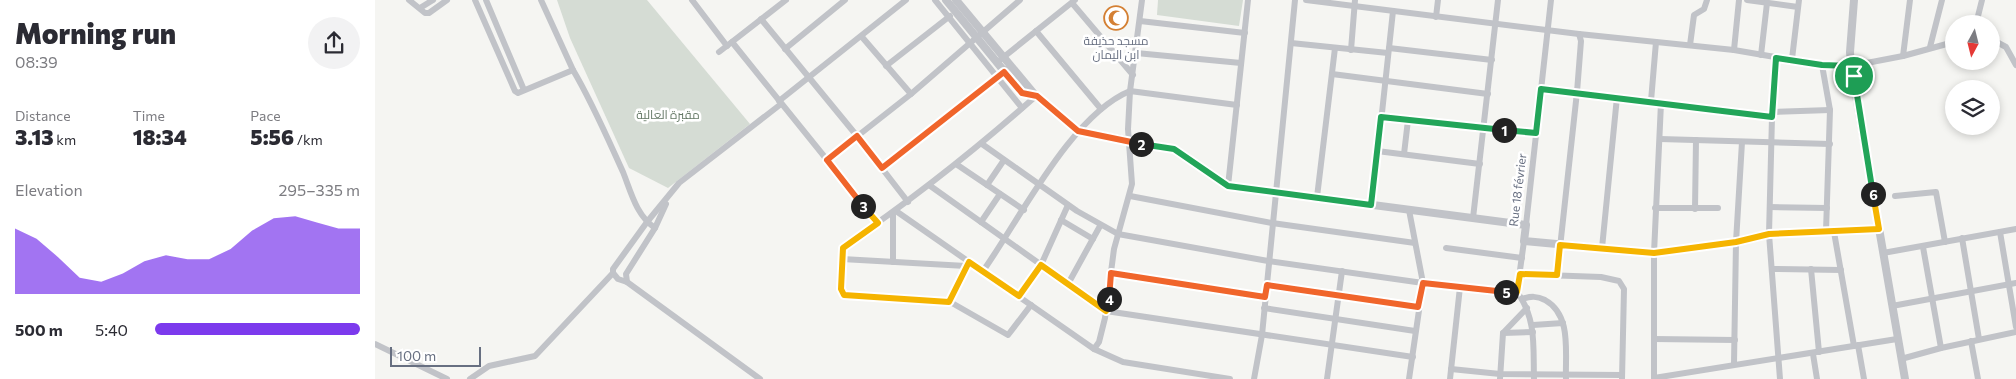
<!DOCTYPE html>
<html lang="en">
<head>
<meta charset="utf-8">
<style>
	:root { --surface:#fff; --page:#f2f2f3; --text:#2b2b33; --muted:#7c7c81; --accent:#7c3aed }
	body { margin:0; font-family:Commissioner,Cairo,sans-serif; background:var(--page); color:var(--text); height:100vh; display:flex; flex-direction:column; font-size:19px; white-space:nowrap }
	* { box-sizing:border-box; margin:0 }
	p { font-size:16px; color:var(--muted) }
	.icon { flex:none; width:28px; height:28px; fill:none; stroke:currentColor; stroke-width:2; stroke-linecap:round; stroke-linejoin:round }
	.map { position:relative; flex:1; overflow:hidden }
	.details { display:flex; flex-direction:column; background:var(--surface); width:375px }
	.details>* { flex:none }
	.needle { width:32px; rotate:187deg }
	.controls { position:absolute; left:1570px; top:15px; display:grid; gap:10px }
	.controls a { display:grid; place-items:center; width:55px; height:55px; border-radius:50%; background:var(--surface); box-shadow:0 2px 8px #0003; font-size:25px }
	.scale { position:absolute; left:15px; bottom:12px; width:91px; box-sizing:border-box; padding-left:5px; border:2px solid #676f81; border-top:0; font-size:14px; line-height:18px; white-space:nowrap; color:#676f81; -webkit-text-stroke:4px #fff; paint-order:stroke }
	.pin { position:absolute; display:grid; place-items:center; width:42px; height:42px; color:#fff; margin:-21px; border:2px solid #fff; border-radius:50%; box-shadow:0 1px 5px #0007 }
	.km { position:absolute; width:25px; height:25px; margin:-12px; border-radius:50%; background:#222; color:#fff; font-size:14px; line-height:25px; text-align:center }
	.round { display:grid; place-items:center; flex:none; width:52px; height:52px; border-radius:26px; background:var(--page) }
	.summary { display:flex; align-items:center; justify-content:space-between; height:85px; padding:0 15px }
	h1 { font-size:28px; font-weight:800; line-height:38px }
	.figures { display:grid; grid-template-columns:repeat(3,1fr); gap:8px; height:85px; padding:5px 15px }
	.figures div { display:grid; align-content:center }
	.figures b { font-size:21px; font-weight:800 }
	.figures small { font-size:14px; font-weight:400 }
	.figures p { font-size:14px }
	.chart { height:140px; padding:10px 15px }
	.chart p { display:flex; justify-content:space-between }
	.chart svg { width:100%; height:90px; margin-top:5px; fill:var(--accent); opacity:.7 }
	ul { padding:0 15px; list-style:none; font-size:16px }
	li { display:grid; grid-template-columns:80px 60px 1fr; align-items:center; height:38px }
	li i { height:12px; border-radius:6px; background:var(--accent) }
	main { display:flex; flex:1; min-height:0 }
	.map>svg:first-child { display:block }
	.green { fill:#d5dcd4 }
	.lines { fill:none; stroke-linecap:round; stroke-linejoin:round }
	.minor { stroke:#c1c3c8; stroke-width:6 }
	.tertiary { stroke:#c1c3c8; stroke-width:8 }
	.split-1-casing { stroke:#fff; stroke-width:10 }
	.split-2-casing { stroke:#fff; stroke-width:10 }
	.split-3-casing { stroke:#fff; stroke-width:10 }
	.split-4-casing { stroke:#fff; stroke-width:10 }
	.split-5-casing { stroke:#fff; stroke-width:10 }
	.split-6-casing { stroke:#fff; stroke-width:10 }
	.split-7-casing { stroke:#fff; stroke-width:10 }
	.split-1 { stroke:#22a559; stroke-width:6 }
	.split-2 { stroke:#22a559; stroke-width:6 }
	.split-3 { stroke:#f0652b; stroke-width:6 }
	.split-4 { stroke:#f5b400; stroke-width:6 }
	.split-5 { stroke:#f0652b; stroke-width:6 }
	.split-6 { stroke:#f5b400; stroke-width:6 }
	.split-7 { stroke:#22a559; stroke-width:6 }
	.labels { text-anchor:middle; stroke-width:5; stroke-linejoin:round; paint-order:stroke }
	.poi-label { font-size:12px; fill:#676f81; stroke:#fff }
	.park-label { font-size:12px; fill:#657966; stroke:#fff }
	.street-label { font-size:12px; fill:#676f81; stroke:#fff }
</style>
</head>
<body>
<main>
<section class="details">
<div class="summary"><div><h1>Morning run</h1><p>08:39</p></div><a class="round"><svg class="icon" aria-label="share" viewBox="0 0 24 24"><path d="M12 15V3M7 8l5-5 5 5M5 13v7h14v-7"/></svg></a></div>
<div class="figures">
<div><p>Distance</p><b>3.13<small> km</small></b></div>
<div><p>Time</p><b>18:34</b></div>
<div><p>Pace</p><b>5:56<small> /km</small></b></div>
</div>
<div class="chart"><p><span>Elevation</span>295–335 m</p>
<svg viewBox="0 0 160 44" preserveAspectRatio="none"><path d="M0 44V12L10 17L20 26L30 36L40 38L50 34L60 28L70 25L80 27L90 27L100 22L110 13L120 7L130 6L140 9L150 12L160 12V44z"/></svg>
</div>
<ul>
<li><b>500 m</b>5:40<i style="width:100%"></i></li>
</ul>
</section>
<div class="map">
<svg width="1641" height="379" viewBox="0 0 1641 379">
	<rect width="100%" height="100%" fill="#f5f5f2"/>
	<g class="green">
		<polygon points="182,0 272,0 375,124 293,188 254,168 195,38"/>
		<polygon points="783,0 868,0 864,26 782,15"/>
	</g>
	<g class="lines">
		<g class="minor">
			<polyline points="34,0 50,13 54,13 72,0"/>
			<polyline points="100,0 140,91 143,93 198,70 166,0"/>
			<polyline points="111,0 149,90"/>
			<polyline points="317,0 352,46"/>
			<polyline points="560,0 647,108"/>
			<polyline points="931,0 1204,34 1359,50 1447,65 1476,66 1528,56 1579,42"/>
			<polyline points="1372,0 1423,7"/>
			<polyline points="697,3 758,75"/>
			<polyline points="45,8 58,0"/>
			<polyline points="1061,17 1063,0"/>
			<polyline points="386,19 482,136 533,202"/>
			<polyline points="765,21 870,33"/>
			<polyline points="1601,24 1607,0"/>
			<polyline points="661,31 726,109"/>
			<polyline points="487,37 536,94"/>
			<polyline points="1616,39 1631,47 1641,65"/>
			<polyline points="357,42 503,223"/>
			<polyline points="916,43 1013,53"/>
			<polyline points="1315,45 1319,15 1329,9 1332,0"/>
			<polyline points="1555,47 1567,0"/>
			<polyline points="1014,48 1117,60"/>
			<polyline points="410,49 470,0"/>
			<polyline points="976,50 980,0"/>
			<polyline points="1359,50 1364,0"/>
			<polyline points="344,52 411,0"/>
			<polyline points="761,53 866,63"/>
			<polyline points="1386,55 1392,3"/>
			<polyline points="1528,56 1535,0"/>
			<polyline points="1401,58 1397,117 1394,234 1405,379"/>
			<polyline points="1417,59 1424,0"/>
			<polyline points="625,60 700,0"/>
			<polyline points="1447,65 1455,110 1451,231"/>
			<polyline points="511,66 575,16"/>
			<path d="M198 70C217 102 232 137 248 172 256 192 261 215 280 228"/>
			<polyline points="957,74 1113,94"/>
			<polyline points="1166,89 1397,117"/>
			<polyline points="404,101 531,0"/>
			<polyline points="1276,101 1281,42"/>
			<polyline points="1397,112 1455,110"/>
			<polyline points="1006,117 1161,133"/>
			<polyline points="1285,139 1455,144"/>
			<path d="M607 144 702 211 743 234 893 261 1048 283 1142 292C1162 319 1158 348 1159 379"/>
			<polyline points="1002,151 1105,164"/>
			<polyline points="1029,154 1033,120"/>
			<polyline points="452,160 536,94 645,0"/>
			<polyline points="581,164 649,210"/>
			<polyline points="507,168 633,68"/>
			<polyline points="554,185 731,311 1038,357"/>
			<polyline points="612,185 629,160"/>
			<polyline points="853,186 873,0"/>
			<polyline points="755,196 897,223 1040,243"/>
			<polyline points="1520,196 1561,192 1570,242"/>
			<polyline points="942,197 960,48"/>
			<polyline points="997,205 1018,11"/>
			<polyline points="1395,207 1452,208"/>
			<polyline points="1280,208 1343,208"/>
			<polyline points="1320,209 1321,140"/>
			<polyline points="521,211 719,349 724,342 730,318 739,249 757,184 753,129 755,91 862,105"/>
			<polyline points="518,213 518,262"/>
			<polyline points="1098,218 1123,0"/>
			<polyline points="686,220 718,239"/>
			<polyline points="606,222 625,194"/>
			<polyline points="1151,225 1176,0"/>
			<polyline points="1459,232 1479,346"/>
			<polyline points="1625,232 1641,327"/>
			<polyline points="1587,238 1604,339"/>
			<polyline points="1548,247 1566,348"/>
			<polyline points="1071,248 1147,258"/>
			<polyline points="1227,248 1242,97"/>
			<polyline points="1508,253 1641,229"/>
			<polyline points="467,259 591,266"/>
			<polyline points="1397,269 1466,270"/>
			<polyline points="1436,269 1444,352"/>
			<path d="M608 271C645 219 696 115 755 91L767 0"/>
			<polyline points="736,273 891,297"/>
			<polyline points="1145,274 1226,277 1244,281 1249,289 1247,379"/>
			<polyline points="1182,275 1202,92 1206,41 1204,34"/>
			<polyline points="252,282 251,274 280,228 291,204"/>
			<polyline points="693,284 725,226"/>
			<polyline points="892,285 1043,307"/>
			<polyline points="1142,292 1149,241"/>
			<polyline points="644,296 666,265 693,205"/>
			<path d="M1147 299C1156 296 1162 296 1170 300 1197 315 1190 352 1191 379"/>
			<polyline points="574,303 593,263"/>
			<path d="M656 305 633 335 577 303 552 299 469 295 466 289 469 246C537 200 600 150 661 96"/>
			<polyline points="1517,306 1641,283"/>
			<polyline points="889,308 1040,331"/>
			<polyline points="1158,325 1188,323"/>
			<polyline points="1128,333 1158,332"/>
			<polyline points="1279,339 1360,340"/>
			<polyline points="1596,341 1603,379"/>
			<polyline points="0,344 72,379"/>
			<polyline points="1483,345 1489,379"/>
			<polyline points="719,349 748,362 855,379"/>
			<polyline points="1438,354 1442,379"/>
			<polyline points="1526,359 1566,348 1641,332"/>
			<polyline points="1359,364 1361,242 1367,142"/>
			<polyline points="1076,369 1125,374 1247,375"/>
			<polyline points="1279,378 1522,339"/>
			<polyline points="95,379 114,366 160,356 238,273"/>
			<polyline points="385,379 252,282 243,279 238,273 238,269 272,222 304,183 406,104"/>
			<polyline points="879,379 887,335 920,0"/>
			<polyline points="952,379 967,271"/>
			<polyline points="1034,379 1048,283 1034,210"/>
			<polyline points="1075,379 1085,287"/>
			<polyline points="1125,379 1128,333 1152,308"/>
			<polyline points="1279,379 1279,253 1286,103"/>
		</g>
		<g class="tertiary">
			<polyline points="571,0 647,93 661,96"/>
			<polyline points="581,0 661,96 703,131 799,149 853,186 1151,225 1149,241 1279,253 1361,242 1394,234 1504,229"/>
			<polyline points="1479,0 1475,52 1476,66 1530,379"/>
		</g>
	</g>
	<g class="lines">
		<g class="split-1-casing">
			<polyline id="split-1" points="1129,130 1161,133 1166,89 1397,117 1401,58 1447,65 1476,66 1479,76"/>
		</g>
		<g class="split-2-casing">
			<polyline id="split-2" points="766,144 799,149 853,186 996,205 1006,117 1129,130"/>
		</g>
		<g class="split-3-casing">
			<polyline id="split-3" points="488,206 452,160 482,136 507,168 629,72 647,93 662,96 703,131 766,144"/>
		</g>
		<g class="split-4-casing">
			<polyline id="split-4" points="488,206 503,223 468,248 466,289 469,295 574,302 594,262 644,296 666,265 731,311 734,299"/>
		</g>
		<g class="split-5-casing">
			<polyline id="split-5" points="734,299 736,273 890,297 892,285 1043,307 1048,283 1131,292"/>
		</g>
		<g class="split-6-casing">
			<polyline id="split-6" points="1131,292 1142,292 1145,274 1182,275 1185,245 1279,253 1361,242 1394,234 1504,229 1498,194"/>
		</g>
		<g class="split-7-casing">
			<polyline id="split-7" points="1479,76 1498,194"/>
		</g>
		<use href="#split-1" class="split-1"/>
		<use href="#split-2" class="split-2"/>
		<use href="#split-3" class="split-3"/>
		<use href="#split-4" class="split-4"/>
		<use href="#split-5" class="split-5"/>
		<use href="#split-6" class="split-6"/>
		<use href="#split-7" class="split-7"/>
	</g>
	<defs>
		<g id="mosque-ring" transform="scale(1.25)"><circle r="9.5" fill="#fff" stroke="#d48034" stroke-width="1.5"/><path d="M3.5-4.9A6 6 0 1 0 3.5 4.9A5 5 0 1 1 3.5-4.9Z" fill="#d48034"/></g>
	</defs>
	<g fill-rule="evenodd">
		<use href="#mosque-ring" x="741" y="18"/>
	</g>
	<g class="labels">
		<g class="poi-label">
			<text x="741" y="45">مسجد حذيفة<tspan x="741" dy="14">ابن اليمان</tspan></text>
		</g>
		<g class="park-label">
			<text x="293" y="119">مقبرة العالية</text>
		</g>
		<g class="street-label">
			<text transform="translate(1143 190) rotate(-83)" y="4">Rue 18 février</text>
		</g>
	</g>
</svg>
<div class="controls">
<a><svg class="needle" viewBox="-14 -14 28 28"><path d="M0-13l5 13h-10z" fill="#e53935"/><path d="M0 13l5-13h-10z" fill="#7c7c81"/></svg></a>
<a><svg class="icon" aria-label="layers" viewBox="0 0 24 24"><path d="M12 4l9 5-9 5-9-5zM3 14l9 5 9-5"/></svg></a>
</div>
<div class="scale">100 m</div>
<div class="pin" style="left:1479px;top:76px;background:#1e9e55"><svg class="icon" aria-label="arrive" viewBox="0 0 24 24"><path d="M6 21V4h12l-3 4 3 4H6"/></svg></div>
<b class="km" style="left:1129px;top:130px">1</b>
<b class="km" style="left:766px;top:144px">2</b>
<b class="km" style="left:488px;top:206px">3</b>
<b class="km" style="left:734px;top:299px">4</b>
<b class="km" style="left:1131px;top:292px">5</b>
<b class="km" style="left:1498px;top:194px">6</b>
</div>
</main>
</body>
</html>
